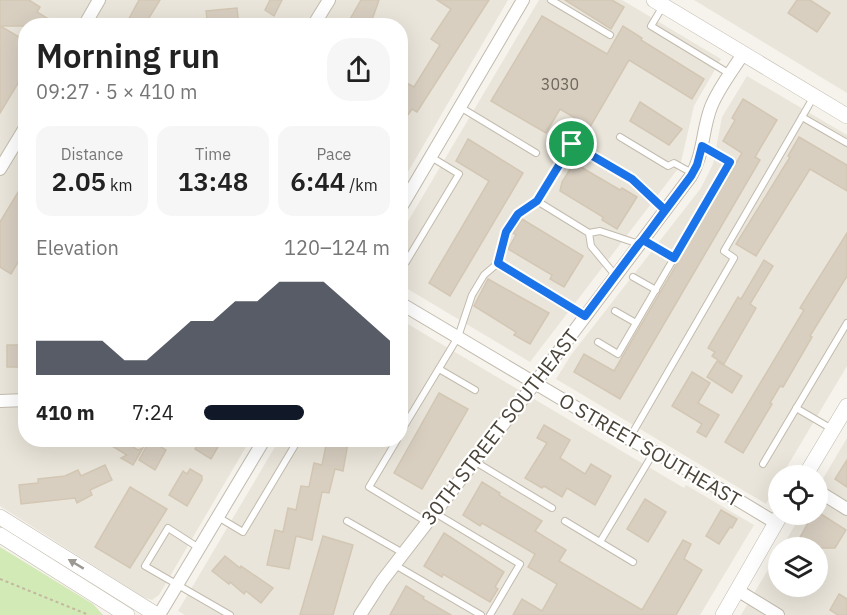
<!DOCTYPE html>
<html lang="en">
<head>
<meta charset="utf-8">
<style>
	:root { --surface:#fff; --page:#f6f6f6; --text:#222; --muted:#767676; --accent:#111827 }
	body { margin:0; font-family:"IBM Plex Sans",sans-serif; background:var(--page); color:var(--text); height:100vh; display:flex; flex-direction:column; font-size:22px; white-space:nowrap }
	* { box-sizing:border-box; margin:0 }
	p { font-size:20px; color:var(--muted) }
	.icon { flex:none; width:33px; height:33px; fill:none; stroke:currentColor; stroke-width:2; stroke-linecap:round; stroke-linejoin:round }
	.map { position:relative; flex:1; overflow:hidden }
	.panel { position:absolute; left:18px; top:18px; width:390px; height:429px; display:flex; flex-direction:column; background:var(--surface); border-radius:24px; box-shadow:0 6px 24px #0002 }
	.panel>* { flex:none }
	.fabs { position:absolute; left:768px; top:465px; display:grid; gap:12px }
	.fabs a { display:grid; place-items:center; width:60px; height:60px; border-radius:50%; background:var(--surface); box-shadow:0 6px 24px #0002; font-size:30px }
	.pin { position:absolute; display:grid; place-items:center; width:51px; height:51px; color:#fff; margin:-26px; border:3px solid #fff; border-radius:50%; box-shadow:0 2px 6px #0007 }
	.round { display:grid; place-items:center; flex:none; width:63px; height:63px; border-radius:24px; background:var(--page) }
	.head { display:flex; align-items:center; justify-content:space-between; height:102px; padding:0 18px }
	h1 { font-size:33px; font-weight:600; line-height:45px }
	.figures { display:grid; grid-template-columns:repeat(3,1fr); gap:9px; height:102px; padding:6px 18px }
	.figures div { display:grid; align-content:center; border-radius:15px; background:var(--page); text-align:center }
	.figures b { font-size:26px; font-weight:600 }
	.figures small { font-size:16px; font-weight:400 }
	.figures p { font-size:16px }
	.chart { height:168px; padding:12px 18px }
	.chart p { display:flex; justify-content:space-between }
	.chart svg { width:100%; height:108px; margin-top:6px; fill:var(--accent); opacity:.7 }
	ul { padding:0 18px; list-style:none; font-size:20px }
	li { display:grid; grid-template-columns:96px 72px 1fr; align-items:center; height:45px }
	li i { height:15px; border-radius:8px; background:var(--accent) }
	.map>svg:first-child { display:block }
	.residential { fill:#eae5da }
	.green { fill:#d2eab5 }
	.building { fill:#d8cfc1; stroke:#d3c7b4; stroke-width:1.5 }
	.lines { fill:none; stroke-linecap:round; stroke-linejoin:round }
	.service-casing { stroke:#c2bbae; stroke-width:8 }
	.minor-casing { stroke:#c2bbae; stroke-width:14 }
	.tertiary-casing { stroke:#c2bbae; stroke-width:16 }
	.path { stroke:#c4b79f; stroke-width:2; stroke-dasharray:3 3; stroke-linecap:butt }
	.service { stroke:#fff; stroke-width:6 }
	.minor { stroke:#fff; stroke-width:12 }
	.tertiary { stroke:#fff; stroke-width:15 }
	.oneway { fill:#9c9892 }
	.route-casing { stroke:#fff; stroke-width:12 }
	.route { stroke:#1a73e8; stroke-width:8 }
	.labels { text-anchor:middle; stroke-width:4.5; stroke-linejoin:round; paint-order:stroke }
	.number-label { font-size:16px; fill:#6e675b }
	.street-label { font-size:20px; fill:#4b4439; stroke:#fff }
</style>
</head>
<body>
<div class="map">
<svg width="847" height="615" viewBox="0 0 847 615">
	<rect width="100%" height="100%" fill="#f6f3ec"/>
	<g class="residential">
		<polygon points="0,0 508,0 401,184 400,26 26,26 26,440 250,440 159,595 152,600 143,597 0,506"/>
		<polygon points="539,0 622,0 721,59 694,106 680,166 530,362 401,285 401,233"/>
		<polygon points="694,0 847,0 847,93"/>
		<polygon points="747,76 847,135 847,366 782,475 778,476 778,482 766,504 556,379 571,355 701,188 713,164 722,117"/>
		<polygon points="401,320 684,488 686,485 754,525 700,615 185,615 178,611 279,440 400,440"/>
		<polygon points="847,438 847,615 741,615 778,553 778,586 818,586 818,548 782,547 801,515 818,514 818,487"/>
	</g>
	<polygon class="green" points="0,547 93,604 103,615 0,615"/>
	<g class="building">
		<polygon points="0,0 29,0 40,7 37,12 60,26 0,26"/>
		<polygon points="139,0 160,0 144,26 125,26"/>
		<polygon points="270,0 282,0 274,16 265,10"/>
		<polygon points="361,0 379,0 373,17 368,26 346,26"/>
		<polygon points="437,0 489,0 417,112 412,109 400,126 400,90 405,82 414,87 440,45 431,39 451,9"/>
		<polygon points="565,0 612,0 624,7 611,29"/>
		<polygon points="797,0 810,0 830,13 817,32 788,13"/>
		<polygon points="237,8 239,26 208,26 206,11"/>
		<polygon points="542,16 607,54 623,26 642,38 641,40 704,79 692,99 629,60 590,127 560,109 546,133 491,101"/>
		<polygon points="0,26 26,41 26,70 0,113"/>
		<polygon points="743,99 777,120 755,157 760,160 620,399 574,372 584,354 614,371 742,153 723,141 735,120 732,118"/>
		<polygon points="640,102 682,129 669,145 630,121"/>
		<polygon points="799,137 847,165 847,191 810,169 756,256 736,244 790,157 788,156"/>
		<polygon points="468,139 523,173 450,296 429,283 489,181 456,161"/>
		<polygon points="574,163 620,190 622,188 637,197 617,229 602,220 603,217 560,191 562,182"/>
		<polygon points="26,179 26,249 11,274 0,267 0,222"/>
		<polygon points="522,219 583,256 564,287 550,279 552,275 508,249 516,235 513,233"/>
		<polygon points="847,233 847,276 810,336 812,337 783,387 780,386 770,403 772,404 743,453 725,442 804,310 800,308"/>
		<polygon points="764,260 773,266 750,304 756,308 724,364 712,356 715,352 708,348 738,297 741,299"/>
		<polygon points="488,279 549,313 530,344 514,335 516,332 474,306"/>
		<polygon points="7,345 26,345 26,363 24,363 24,367 7,367"/>
		<polygon points="717,361 742,376 732,393 707,377"/>
		<polygon points="692,372 710,383 698,403 719,415 706,437 697,432 702,424 672,406"/>
		<polygon points="439,393 468,409 422,489 394,473"/>
		<polygon points="544,425 570,440 560,458 585,474 591,464 611,476 595,505 567,488 562,497 544,486 542,488 525,478 547,443 537,438"/>
		<polygon points="102,440 121,440 138,450 143,448 133,465 121,458 127,455"/>
		<polygon points="150,440 166,450 155,470 139,460"/>
		<polygon points="201,440 222,440 211,459 195,449"/>
		<polygon points="327,440 348,443 343,471 335,469 329,493 322,492 312,540 296,536 289,569 267,565 275,530 283,532 288,508 296,510 301,486 309,487 314,463 322,465"/>
		<polygon points="847,460 847,487 835,479"/>
		<polygon points="105,465 112,480 90,490 92,495 77,503 75,498 21,504 19,485 38,483 38,479 65,476 78,470 81,476"/>
		<polygon points="190,469 202,476 202,480 187,506 169,495 183,471 187,474"/>
		<polygon points="482,482 500,493 499,495 542,521 535,531 566,550 559,561 642,610 683,540 691,544 684,559 702,570 676,615 513,615 522,599 542,611 557,584 528,567 535,554 482,523 480,526 463,515"/>
		<polygon points="130,487 167,509 130,568 95,547"/>
		<polygon points="645,499 666,512 648,542 627,529"/>
		<polygon points="721,510 737,519 732,528 730,527 719,544 706,536"/>
		<polygon points="813,514 821,514 846,530 835,548 794,548"/>
		<polygon points="444,533 504,572 495,587 498,589 490,602 443,574 442,577 424,566"/>
		<polygon points="323,536 353,545 333,615 300,615"/>
		<polygon points="225,556 240,568 241,566 273,588 261,603 246,591 244,594 230,582 229,584 212,571"/>
		<polygon points="406,586 424,597 423,599 451,615 390,615"/>
		<polygon points="839,594 847,599 847,615 838,615 830,610"/>
	</g>
	<g class="lines">
		<g class="service-casing">
			<g id="service">
				<polyline points="551,0 610,35"/>
				<polyline points="663,6 651,26 730,74"/>
				<polyline points="814,96 802,117 847,143"/>
				<polyline points="460,107 536,153"/>
				<polyline points="620,137 668,166 674,163 692,173"/>
				<polyline points="537,201 589,233"/>
				<polyline points="643,240 674,258"/>
				<polyline points="406,262 459,174 431,157"/>
				<polyline points="498,263 585,316"/>
				<polyline points="615,275 591,246 589,233 600,231 639,244"/>
				<polyline points="633,277 656,290"/>
				<polyline points="615,311 636,323"/>
				<polyline points="598,342 618,354 730,162 702,146"/>
				<polyline points="439,369 475,390"/>
				<polyline points="796,408 832,429"/>
				<polyline points="400,433 458,337 472,295 484,275 498,263 506,232 518,215 537,201 572,144 632,179 665,210"/>
				<polyline points="629,439 734,258 724,251 802,117"/>
				<polyline points="397,440 369,487 427,522"/>
				<polyline points="474,461 552,508"/>
				<polyline points="763,464 847,323"/>
				<polyline points="435,513 520,564 490,615"/>
				<polyline points="218,517 243,532 298,440"/>
				<polyline points="347,521 403,553"/>
				<polyline points="565,521 633,562"/>
				<polyline points="600,542 654,452"/>
				<polyline points="199,548 168,528 145,566 230,615"/>
				<polyline points="395,565 481,615"/>
			</g>
		</g>
		<g class="minor-casing">
			<g id="minor">
				<polyline points="84,26 99,0"/>
				<polyline points="313,26 329,0"/>
				<polyline points="0,169 26,126"/>
				<polyline points="400,209 523,0"/>
				<polyline points="400,303 629,439 683,467 776,523"/>
				<polyline points="0,401 26,400"/>
				<polyline points="818,491 847,509"/>
				<polyline points="737,590 778,615"/>
				<polyline points="159,615 264,440"/>
				<path d="M360 615 382 581 535 383 691 176C704 154 702 130 711 107 718 89 732 71 743 54"/>
			</g>
		</g>
		<g class="tertiary-casing">
			<g id="tertiary">
				<polyline points="654,0 847,116"/>
				<polyline points="805,476 847,406"/>
				<polyline points="0,517 157,615"/>
				<polyline points="0,535 127,615"/>
				<polyline points="723,615 781,514"/>
			</g>
		</g>
		<polyline class="path" points="0,579 89,615"/>
		<use href="#service" class="service"/>
		<use href="#minor" class="minor"/>
		<use href="#tertiary" class="tertiary"/>
	</g>
	<defs><path id="oneway-solid" d="M-6-.8H1V-3.2L6.5 0L1 3.2V.8H-6Z" transform="scale(1.5)"/></defs>
	<use class="oneway" href="#oneway-solid" transform="translate(76 564) rotate(-149)"/>
	<g class="lines">
		<g class="route-casing">
			<polyline id="route" points="572,144 537,201 518,214 506,232 498,263 585,316 639,244 643,240 691,176 697,165 702,146 730,162 674,258 643,240 665,210 632,179 572,144"/>
		</g>
		<use href="#route" class="route"/>
	</g>
	<g class="labels">
		<g class="number-label">
			<text x="560" y="90">3030</text>
		</g>
		<g class="street-label">
			<text transform="translate(500 427) rotate(-52)" y="7">30TH STREET SOUTHEAST</text>
			<text transform="translate(650 450) rotate(30)" y="7">O STREET SOUTHEAST</text>
		</g>
	</g>
</svg>
<div class="fabs">
<a><svg class="icon" aria-label="locate" viewBox="0 0 24 24"><circle cx="12" cy="12" r="6"/><path d="M12 2v4M12 18v4M2 12h4M18 12h4"/></svg></a>
<a><svg class="icon" aria-label="layers" viewBox="0 0 24 24"><path d="M12 4l9 5-9 5-9-5zM3 14l9 5 9-5"/></svg></a>
</div>
<div class="pin" style="left:572px;top:144px;background:#1e9e55"><svg class="icon" aria-label="arrive" viewBox="0 0 24 24"><path d="M6 21V4h12l-3 4 3 4H6"/></svg></div>
<section class="panel">
<div class="head"><div><h1>Morning run</h1><p>09:27 · 5 × 410 m</p></div><a class="round"><svg class="icon" aria-label="share" viewBox="0 0 24 24"><path d="M12 15V3M7 8l5-5 5 5M5 13v7h14v-7"/></svg></a></div>
<div class="figures">
<div><p>Distance</p><b>2.05<small> km</small></b></div>
<div><p>Time</p><b>13:48</b></div>
<div><p>Pace</p><b>6:44<small> /km</small></b></div>
</div>
<div class="chart"><p><span>Elevation</span>120–124 m</p>
<svg viewBox="0 0 160 44" preserveAspectRatio="none"><path d="M0 44V30L10 30L20 30L30 30L40 38L50 38L60 30L70 22L80 22L90 14L100 14L110 6L120 6L130 6L140 14L150 22L160 30V44z"/></svg>
</div>
<ul>
<li><b>410 m</b>7:24<i style="width:54%"></i></li>
</ul>
</section>
</div>
</body>
</html>
